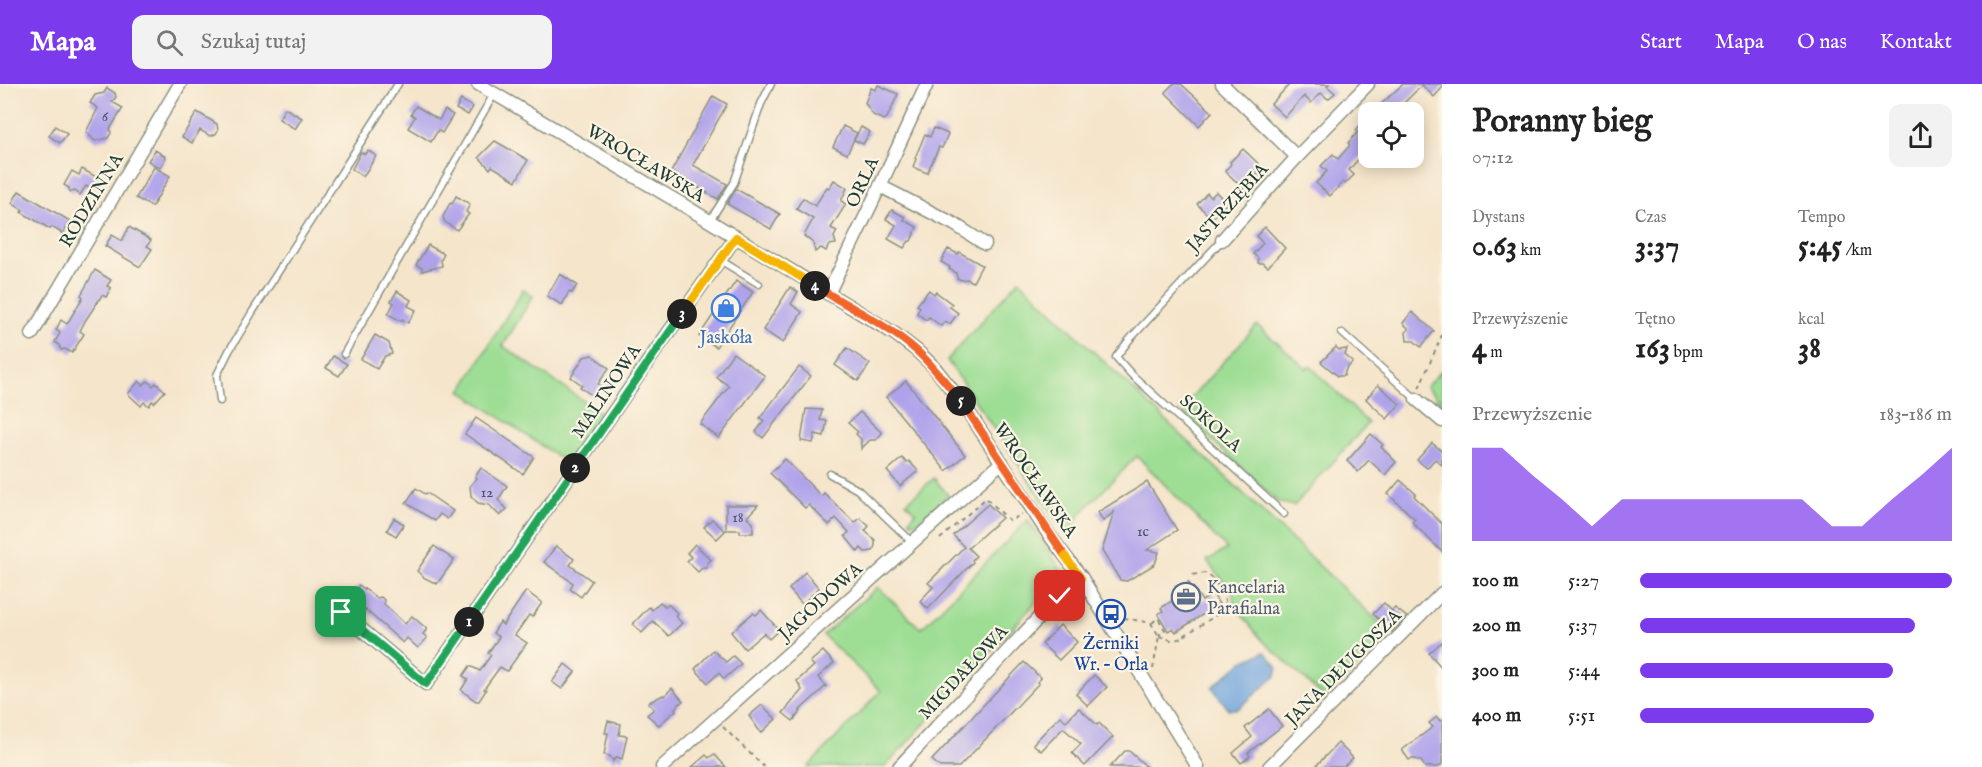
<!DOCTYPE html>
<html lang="pl">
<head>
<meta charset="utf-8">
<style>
	:root { --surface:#fff; --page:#f2f2f2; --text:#222; --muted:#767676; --accent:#7c3aed }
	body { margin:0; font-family:"IM FELL English",serif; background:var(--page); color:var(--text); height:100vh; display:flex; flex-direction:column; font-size:22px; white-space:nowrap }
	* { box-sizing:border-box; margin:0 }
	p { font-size:20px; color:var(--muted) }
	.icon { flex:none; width:33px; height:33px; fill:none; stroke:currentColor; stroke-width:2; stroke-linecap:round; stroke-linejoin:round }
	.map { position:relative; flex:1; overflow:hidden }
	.panel { display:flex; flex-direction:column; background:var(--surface); width:540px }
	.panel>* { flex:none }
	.buttons { position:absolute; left:1358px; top:18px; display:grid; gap:12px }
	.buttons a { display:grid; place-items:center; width:66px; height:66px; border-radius:12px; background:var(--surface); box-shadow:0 3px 15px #0003; font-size:30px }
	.pin { position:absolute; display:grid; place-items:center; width:51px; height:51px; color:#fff; margin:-26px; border-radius:12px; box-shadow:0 3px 9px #0006 }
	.km { position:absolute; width:30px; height:30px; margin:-15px; border-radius:50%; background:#222; color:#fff; font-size:16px; line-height:30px; text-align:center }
	.round { display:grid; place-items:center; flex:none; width:63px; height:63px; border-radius:12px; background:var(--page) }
	.summary { display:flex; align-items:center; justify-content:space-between; height:102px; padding:0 30px }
	h1 { font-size:33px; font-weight:700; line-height:45px }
	.figures { display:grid; grid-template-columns:repeat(3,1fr); gap:9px; height:102px; padding:6px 30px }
	.figures div { display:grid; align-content:center }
	.figures b { font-size:30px; font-weight:700 }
	.figures small { font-size:16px; font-weight:400 }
	.figures p { font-size:16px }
	.chart { height:168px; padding:12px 30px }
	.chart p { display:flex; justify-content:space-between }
	.chart svg { width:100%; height:108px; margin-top:6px; fill:var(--accent); opacity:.7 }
	ul { padding:0 30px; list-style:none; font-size:20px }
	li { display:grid; grid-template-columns:96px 72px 1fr; align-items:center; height:45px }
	li i { height:15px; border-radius:8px; background:var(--accent) }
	header { display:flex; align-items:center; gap:36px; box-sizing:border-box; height:84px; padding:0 30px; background:var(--accent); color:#fff }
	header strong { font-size:28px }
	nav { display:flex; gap:33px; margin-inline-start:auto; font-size:21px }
	.search { width:420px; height:54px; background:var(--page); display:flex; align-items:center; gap:15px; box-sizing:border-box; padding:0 21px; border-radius:12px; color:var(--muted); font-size:22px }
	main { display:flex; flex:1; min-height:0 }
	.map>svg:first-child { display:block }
	.green { fill:#9ede94; stroke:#5e8e64; stroke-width:1.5 }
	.water { fill:#71a4dd; stroke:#487088; stroke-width:1.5 }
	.building { fill:#afa2eb }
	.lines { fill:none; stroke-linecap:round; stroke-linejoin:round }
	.service-casing { stroke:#8a9180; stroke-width:9 }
	.minor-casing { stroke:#8a9180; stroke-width:15 }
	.path { stroke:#8a9180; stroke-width:2; stroke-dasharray:4.5 4.5; stroke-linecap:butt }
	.service { stroke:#fff; stroke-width:6 }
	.minor { stroke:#fff; stroke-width:12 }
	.split-1-casing { stroke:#fff; stroke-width:12 }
	.split-2-casing { stroke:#fff; stroke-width:12 }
	.split-3-casing { stroke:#fff; stroke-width:12 }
	.split-4-casing { stroke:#fff; stroke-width:12 }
	.split-5-casing { stroke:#fff; stroke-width:12 }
	.split-6-casing { stroke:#fff; stroke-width:12 }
	.split-7-casing { stroke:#fff; stroke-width:12 }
	.split-1 { stroke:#22a559; stroke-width:8 }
	.split-2 { stroke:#22a559; stroke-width:8 }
	.split-3 { stroke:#22a559; stroke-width:8 }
	.split-4 { stroke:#f5b400; stroke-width:8 }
	.split-5 { stroke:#f0652b; stroke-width:8 }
	.split-6 { stroke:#f0652b; stroke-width:8 }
	.split-7 { stroke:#f5b400; stroke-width:8 }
	.labels { text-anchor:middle; stroke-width:4.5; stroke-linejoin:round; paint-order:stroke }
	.number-label { font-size:15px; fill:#435662 }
	.street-label { font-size:18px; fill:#1f3d34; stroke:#fcf5e5 }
	.shop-label { font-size:18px; fill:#366cbe; stroke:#fcf5e5 }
	.service-label { font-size:18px; fill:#4e5e75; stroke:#fcf5e5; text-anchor:start }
	.transit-label { font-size:18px; fill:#164399; stroke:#fcf5e5 }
</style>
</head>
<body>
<header>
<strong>Mapa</strong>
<div class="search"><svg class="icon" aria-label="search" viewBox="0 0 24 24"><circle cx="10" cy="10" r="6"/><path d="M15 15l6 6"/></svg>Szukaj tutaj</div>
<nav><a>Start</a><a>Mapa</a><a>O nas</a><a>Kontakt</a></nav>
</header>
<main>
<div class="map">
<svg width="1442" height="683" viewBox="0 0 1442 683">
	<rect width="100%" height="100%" fill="#fcf5e5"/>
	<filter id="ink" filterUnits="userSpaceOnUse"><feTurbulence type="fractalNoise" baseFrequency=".0167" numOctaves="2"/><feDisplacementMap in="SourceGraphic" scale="12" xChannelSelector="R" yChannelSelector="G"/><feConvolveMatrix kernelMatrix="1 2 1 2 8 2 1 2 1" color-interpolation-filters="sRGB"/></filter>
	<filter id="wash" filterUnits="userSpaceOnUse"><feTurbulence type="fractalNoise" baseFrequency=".008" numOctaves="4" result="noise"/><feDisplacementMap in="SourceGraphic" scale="24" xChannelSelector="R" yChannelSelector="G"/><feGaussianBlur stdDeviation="1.35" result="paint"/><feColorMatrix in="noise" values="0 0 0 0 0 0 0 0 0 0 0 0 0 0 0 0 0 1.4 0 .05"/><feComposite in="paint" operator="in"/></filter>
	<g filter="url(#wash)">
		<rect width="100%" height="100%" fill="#f5e5cb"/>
		<g class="green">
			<path d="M1019 196C1142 315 1267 431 1390 549L1325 614 1262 556 1234 521 1233 509 1207 477 1227 465 1137 372 1081 429 1071 445 1059 440 947 276Z"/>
			<polygon points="523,205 533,212 503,262 601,329 567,379 461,307"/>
			<polygon points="1257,241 1307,285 1310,282 1368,339 1294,422 1278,418 1180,326"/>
			<polygon points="1442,286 1442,318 1426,303"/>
			<polygon points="934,394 948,411 917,438 911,438 909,436 916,428 906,419"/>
			<polygon points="1028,436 1064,490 1038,516 885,683 808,683 881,607 823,551 878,503 921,545"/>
		</g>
		<polygon class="water" points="1265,568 1278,583 1276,592 1238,625 1228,625 1212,603 1245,576"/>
		<g id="blocks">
			<g class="building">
				<polygon points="1173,0 1181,0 1212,28 1199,42 1165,8"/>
				<polygon points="1290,0 1329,0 1327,2 1335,9 1328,15 1321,9 1311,19 1304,12 1285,33 1271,20"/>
				<polygon points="1403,0 1442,0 1442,4 1434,13 1422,1 1402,21 1409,28 1384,28 1378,23"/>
				<polygon points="878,1 898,10 887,34 883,36 873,31 865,19 871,4 876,6"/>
				<polygon points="107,4 115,9 116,13 112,18 123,24 110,45 111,49 108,54 95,57 86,48 98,24 90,19 95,11 104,9"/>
				<polygon points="713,12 727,20 693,81 727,100 718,115 671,88"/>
				<polygon points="461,16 473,23 468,31 456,25"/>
				<polygon points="416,22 439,36 445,26 453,31 442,49 438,46 431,58 408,44 415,33 411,30"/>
				<polygon points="285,24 302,34 295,45 279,35"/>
				<polygon points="197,28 217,40 218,46 216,50 210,52 200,46 192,59 182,53"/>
				<polygon points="1368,33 1368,68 1363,73 1361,72 1349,86 1354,91 1345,100 1343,98 1330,112 1316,99 1327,87 1321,82 1333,70 1338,75 1350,61 1348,59 1358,48 1356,46"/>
				<polygon points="55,42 67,50 60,59 49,52"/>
				<polygon points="843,42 857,49 847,70 833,63"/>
				<polygon points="861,43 870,48 863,60 854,56"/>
				<polygon points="934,44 948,50 942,64 939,63 927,89 913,83 916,75 915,74 925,50 930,53"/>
				<polygon points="495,57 528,76 516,97 492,82 490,85 479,73"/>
				<polygon points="1243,65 1263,84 1244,105 1225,87 1231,80 1230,78"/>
				<polygon points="155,66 166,73 160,84 148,77"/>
				<polygon points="368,66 376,72 363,93 352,85 361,68 365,70"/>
				<polygon points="154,83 170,92 152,123 136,114"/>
				<polygon points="82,85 98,94 91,105 86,102 80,111 75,107 70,108 69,104 64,101 72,87 79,91"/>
				<polygon points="834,96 847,104 841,117 846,120 831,144 837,147 834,153 836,160 829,161 826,167 821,164 815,168 813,159 804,152 813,135 796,125 803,114 815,122 827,103 829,104"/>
				<polygon points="736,105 780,130 771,145 727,120"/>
				<polygon points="19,107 70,137 63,150 52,143 50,145 21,128 23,126 12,119"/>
				<polygon points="1216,108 1227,119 1212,135 1197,120 1207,109 1211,113"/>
				<polygon points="456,112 470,120 466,128 469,130 457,146 445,138 443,133 450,119 452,120"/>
				<polygon points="892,126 905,133 904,136 917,143 911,157 909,157 904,164 888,155 896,141 886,135"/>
				<polygon points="129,143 151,156 147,162 152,165 140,183 105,162 112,151 122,157"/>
				<polygon points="1265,143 1285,164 1268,183 1262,179 1258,179 1258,174 1253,170 1263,159 1256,152"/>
				<polygon points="428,161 444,170 441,176 442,182 422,187 422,184 416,181"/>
				<polygon points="948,165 958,170 959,168 982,181 973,198 967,195 961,196 957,194 956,189 949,185 950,183 941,178"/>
				<polygon points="95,186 111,196 107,202 111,204 106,213 102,211 85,237 80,247 84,250 72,269 65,265 61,266 59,261 55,258 60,249 56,246 61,236 67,240 83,213 81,211"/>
				<polygon points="560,190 577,201 572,209 569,208 562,221 547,212"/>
				<polygon points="736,197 753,208 716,263 699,252"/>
				<polygon points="790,203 798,208 791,220 802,228 783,259 763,246"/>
				<polygon points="929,206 934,210 936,208 952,220 950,223 958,229 950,240 945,237 941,242 929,233 926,236 917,229 920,223 917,221"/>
				<polygon points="397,207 411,216 408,222 416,226 408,239 402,235 401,237 388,230 394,219 391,217"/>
				<polygon points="1412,228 1434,247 1421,263 1414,257 1407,257 1406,248 1409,245 1403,239"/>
				<polygon points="375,251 389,259 392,270 385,272 377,285 361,275"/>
				<polygon points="1336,263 1339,266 1347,265 1345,271 1353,278 1346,285 1344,292 1338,292 1321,278"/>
				<polygon points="847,264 870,280 858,297 835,281"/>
				<polygon points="733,269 765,292 719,354 700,340 729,302 716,293"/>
				<polygon points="592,271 609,284 598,300 601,302 594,313 580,303 582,301 571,293 584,273"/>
				<polygon points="333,272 347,280 339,292 326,284"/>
				<polygon points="799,283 811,292 763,354 756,348 764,337 760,334"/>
				<polygon points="139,297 143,301 148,297 153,302 156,299 165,307 154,319 152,317 149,322 144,318 141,322 128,310"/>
				<polygon points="906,297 965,371 946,387 886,313"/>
				<polygon points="1378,301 1400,320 1387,335 1366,315"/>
				<polygon points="806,325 822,326 820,336 827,337 824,352 815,350 813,359 801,357"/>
				<polygon points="860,328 882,349 876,356 870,356 861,365 861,355 856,350 858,348 848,339"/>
				<polygon points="476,334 534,373 523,390 465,350"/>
				<polygon points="1371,350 1383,361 1381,363 1396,378 1385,391 1369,376 1358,388 1347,377"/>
				<polygon points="1432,359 1442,367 1442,381 1435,375 1427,384 1417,376"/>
				<polygon points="902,374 907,379 909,377 918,387 900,402 887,387"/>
				<polygon points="785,375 819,410 822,412 824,409 855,439 860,434 869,442 865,447 875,456 875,461 873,467 865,468 861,464 858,468 845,452 849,448 836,434 829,441 809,421 805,424 770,389"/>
				<polygon points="481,384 507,402 498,416 507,425 500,432 489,421 478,419 471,412 470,402 477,394 475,393"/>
				<polygon points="1400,396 1416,410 1414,412 1442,440 1442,468 1412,438 1415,435 1388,410"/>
				<polygon points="1147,398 1177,446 1147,466 1159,468 1155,480 1127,497 1120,496 1102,467 1114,428 1103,437 1098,428"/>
				<polygon points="416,404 425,410 427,409 453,427 447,435 440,430 435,437 406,419"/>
				<polygon points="988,420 1002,434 968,464 976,472 972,476 973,478 928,525 920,517 933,503 928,499 964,463 953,451"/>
				<polygon points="726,421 758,421 747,433 753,439 753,449 740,449 740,446 726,446"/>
				<polygon points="394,434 404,440 396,452 387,446"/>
				<polygon points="712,435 725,447 717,455 704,443"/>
				<polygon points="695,460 711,476 707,479 707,484 702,484 698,488 687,477 691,473 687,469"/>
				<polygon points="434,462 454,476 437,500 423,493 417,487"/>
				<polygon points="556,462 574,475 570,481 592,497 581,513 570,505 573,499 544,478"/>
				<polygon points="805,488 819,504 802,520 789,505"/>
				<polygon points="359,501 377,514 381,513 384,516 384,520 405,540 412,532 427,545 423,550 427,554 418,564 407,554 403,559 358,519 360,517 351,510"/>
				<polygon points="1193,503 1202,517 1213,510 1219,520 1176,548 1173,544 1168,547 1158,530 1163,527 1161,524"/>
				<polygon points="526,507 542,519 532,533 529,531 515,551 527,559 507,587 500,583 484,605 486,606 479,617 476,617 461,606 468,595 463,592 470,582 480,587 491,571 488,569 499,553 493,549 500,538 503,541"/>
				<polygon points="660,518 666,523 668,520 677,529 675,532 682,539 669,552 653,537 642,549 633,540 649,523 652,526"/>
				<polygon points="1384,519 1392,527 1395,524 1407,533 1392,548 1373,530"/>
				<polygon points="761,526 779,546 769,555 764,549 745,565 731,548 753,529 756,531"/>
				<polygon points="1060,541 1077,558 1059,576 1042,560"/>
				<polygon points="1442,558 1442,584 1429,569"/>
				<polygon points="713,566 726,578 733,572 741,580 724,595 719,589 708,599 695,585"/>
				<polygon points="823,567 834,579 818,593 826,602 800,626 801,627 793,637 783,629 802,606 797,597 814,582 810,578"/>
				<polygon points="1024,578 1041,594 1037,598 1039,599 959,683 940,683 932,676"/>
				<polygon points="565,580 575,588 562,605 552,598"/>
				<polygon points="1094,591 1107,603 1088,622 1076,610"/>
				<polygon points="672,604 683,617 675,624 676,626 659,641 647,631 654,625 648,619 663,611 664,612"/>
				<polygon points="762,621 776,635 761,649 749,632"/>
				<polygon points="1079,624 1097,641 1099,639 1113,653 1085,682 1072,669 1081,660 1063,644 1041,667 1033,660 1060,632 1066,637"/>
				<polygon points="1269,625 1282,642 1248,669 1250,672 1241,679 1233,669 1252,653 1245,644"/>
				<polygon points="1437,633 1440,637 1442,636 1442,680 1438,683 1425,683 1421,677 1412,674 1409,676 1402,666 1433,643 1429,639"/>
				<polygon points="608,637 621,640 619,651 627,652 622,675 617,673 613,677 610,672 604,671 608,649 605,649"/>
				<polygon points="1338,659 1353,674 1343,683 1315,683"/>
				<polygon points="1125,667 1129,667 1147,683 1110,683"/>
				<polygon points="714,670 726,683 692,683 706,671 709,674"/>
			</g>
		</g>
	</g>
	<g filter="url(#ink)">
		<use href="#blocks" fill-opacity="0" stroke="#8a9180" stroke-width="1.5"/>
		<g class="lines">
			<g class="service-casing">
				<g id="service">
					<polyline points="709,138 734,99 761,20 771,0"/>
					<polyline points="1222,156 1130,255 1116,273 1131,290 1284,430"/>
					<polyline points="720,176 759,200"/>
					<polyline points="1342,249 1416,315"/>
					<polyline points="344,270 494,10"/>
					<polyline points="220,317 217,291 229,267 253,227 398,0"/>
					<polyline points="830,390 858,406 912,458"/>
				</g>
			</g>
			<g class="minor-casing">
				<g id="minor">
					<polyline points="478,0 680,119 895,250 916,266 934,283 964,321 1047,448 1081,493 1198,683"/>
					<polyline points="1222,0 1297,73"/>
					<polyline points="880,102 954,140 985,160"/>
					<polyline points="1222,156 1297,73 1368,0"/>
					<polyline points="828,210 880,102 927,0"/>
					<polyline points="32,250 180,0"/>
					<polyline points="1416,315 1442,337"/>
					<polyline points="341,528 426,600 652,272 736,153"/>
					<polyline points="662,683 1002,378"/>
					<polyline points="899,683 1060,511 1081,493"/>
					<polyline points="1269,683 1442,509"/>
				</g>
			</g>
			<g class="path">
				<polyline points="1419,304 1442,251"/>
				<polyline points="940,455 986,414 1010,437 1022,430"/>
				<polyline points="1175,501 1180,510 1192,503 1186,495"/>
				<polyline points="1124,534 1151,539 1159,552 1153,585"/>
				<polyline points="1152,539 1158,534 1165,546 1159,551"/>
				<path d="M1159 552 1171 556 1179 555 1221 528C1232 515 1218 502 1209 491L1205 489 1191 491"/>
				<polyline points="723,643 764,683"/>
			</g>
			<use href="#service" class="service"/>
			<use href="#minor" class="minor"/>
		</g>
	</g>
	<g class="lines" filter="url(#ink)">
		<g class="split-1-casing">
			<polyline id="split-1" points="341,528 426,600 469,538"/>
		</g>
		<g class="split-2-casing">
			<polyline id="split-2" points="469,538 575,384"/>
		</g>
		<g class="split-3-casing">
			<polyline id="split-3" points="575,384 682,230"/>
		</g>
		<g class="split-4-casing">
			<polyline id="split-4" points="682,230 736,153 815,202"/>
		</g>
		<g class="split-5-casing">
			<path id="split-5" d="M815 202C849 223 888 241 918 268 934 283 947 300 961 317"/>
		</g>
		<g class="split-6-casing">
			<polyline id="split-6" points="961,317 1065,472"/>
		</g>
		<g class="split-7-casing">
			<polyline id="split-7" points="1060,512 1081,494 1065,472"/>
		</g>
		<use href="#split-1" class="split-1"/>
		<use href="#split-2" class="split-2"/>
		<use href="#split-3" class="split-3"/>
		<use href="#split-4" class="split-4"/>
		<use href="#split-5" class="split-5"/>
		<use href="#split-6" class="split-6"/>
		<use href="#split-7" class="split-7"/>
	</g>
	<defs>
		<g id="shop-ring" transform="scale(1.5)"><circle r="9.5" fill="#fcf5e5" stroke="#3f7fe0" stroke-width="1.5"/><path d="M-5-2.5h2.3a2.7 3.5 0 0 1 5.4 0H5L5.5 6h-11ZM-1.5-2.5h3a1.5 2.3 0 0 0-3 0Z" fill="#3f7fe0"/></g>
		<g id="office-ring" transform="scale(1.5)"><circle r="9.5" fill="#fcf5e5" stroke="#5c6f8a" stroke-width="1.5"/><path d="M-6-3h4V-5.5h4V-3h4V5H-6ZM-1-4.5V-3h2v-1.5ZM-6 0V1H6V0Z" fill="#5c6f8a"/></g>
		<g id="bus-ring" transform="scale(1.5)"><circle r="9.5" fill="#fcf5e5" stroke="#1a4fb4" stroke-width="1.5"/><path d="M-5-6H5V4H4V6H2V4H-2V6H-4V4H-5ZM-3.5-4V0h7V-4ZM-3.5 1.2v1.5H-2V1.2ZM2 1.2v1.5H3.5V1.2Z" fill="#1a4fb4"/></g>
	</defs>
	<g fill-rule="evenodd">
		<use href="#shop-ring" x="726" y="224"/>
		<use href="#office-ring" x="1186" y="513"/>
		<use href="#bus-ring" x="1111" y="530"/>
	</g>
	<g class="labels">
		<g class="number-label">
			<text x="105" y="37">6</text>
			<text x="487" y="413">12</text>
			<text x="738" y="438">18</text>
			<text x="1143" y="452">1c</text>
		</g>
		<g class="street-label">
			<text transform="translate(646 79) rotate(31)" y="6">WROCŁAWSKA</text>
			<text transform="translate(862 98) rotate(-65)" y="6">ORLA</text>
			<text transform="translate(91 116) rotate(-59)" y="6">RODZINNA</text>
			<text transform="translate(1227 123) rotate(-48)" y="6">JASTRZĘBIA</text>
			<text transform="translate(606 307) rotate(-56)" y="6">MALINOWA</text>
			<text transform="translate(1211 339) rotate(42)" y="6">SOKOLA</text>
			<text transform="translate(1036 396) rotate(56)" y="6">WROCŁAWSKA</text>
			<text transform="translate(820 517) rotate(-42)" y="6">JAGODOWA</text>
			<text transform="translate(1343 583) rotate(-45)" y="6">JANA DŁUGOSZA</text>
			<text transform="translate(963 588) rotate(-47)" y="6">MIGDAŁOWA</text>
		</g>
		<g class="shop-label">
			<text x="726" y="259">Jaskóła</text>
		</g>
		<g class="service-label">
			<text x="1207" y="509">Kancelaria<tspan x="1207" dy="21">Parafialna</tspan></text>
		</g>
		<g class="transit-label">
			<text x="1111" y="565">Żerniki<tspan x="1111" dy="21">Wr. – Orla</tspan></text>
		</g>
	</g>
</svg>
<div class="buttons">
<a><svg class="icon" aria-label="locate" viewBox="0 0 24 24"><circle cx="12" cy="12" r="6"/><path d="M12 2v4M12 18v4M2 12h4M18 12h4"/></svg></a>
</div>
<div class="pin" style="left:341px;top:528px;background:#1e9e55"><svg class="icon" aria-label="arrive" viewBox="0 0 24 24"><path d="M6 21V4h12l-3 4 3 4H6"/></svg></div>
<div class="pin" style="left:1060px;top:512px;background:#d93025"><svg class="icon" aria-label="check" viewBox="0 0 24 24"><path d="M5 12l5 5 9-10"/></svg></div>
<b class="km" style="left:469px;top:538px">1</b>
<b class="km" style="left:575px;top:384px">2</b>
<b class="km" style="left:682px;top:230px">3</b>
<b class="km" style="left:815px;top:202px">4</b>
<b class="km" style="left:961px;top:317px">5</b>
</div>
<section class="panel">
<div class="summary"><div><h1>Poranny bieg</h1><p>07:12</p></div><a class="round"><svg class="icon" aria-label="share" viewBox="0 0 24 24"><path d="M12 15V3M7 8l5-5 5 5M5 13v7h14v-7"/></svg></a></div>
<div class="figures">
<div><p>Dystans</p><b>0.63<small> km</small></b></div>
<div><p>Czas</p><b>3:37</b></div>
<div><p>Tempo</p><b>5:45<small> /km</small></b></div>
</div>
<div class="figures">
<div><p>Przewyższenie</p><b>4<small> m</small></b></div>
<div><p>Tętno</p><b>163<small> bpm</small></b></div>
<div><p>kcal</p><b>38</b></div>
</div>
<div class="chart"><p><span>Przewyższenie</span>183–186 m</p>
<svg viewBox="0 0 160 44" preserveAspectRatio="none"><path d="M0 44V6L10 6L20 17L30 27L40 38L50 27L60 27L70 27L80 27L90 27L100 27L110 27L120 38L130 38L140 27L150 17L160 6V44z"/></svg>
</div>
<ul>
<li><b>100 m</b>5:27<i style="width:100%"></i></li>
<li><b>200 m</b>5:37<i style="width:88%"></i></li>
<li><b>300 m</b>5:44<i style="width:81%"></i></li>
<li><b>400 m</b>5:51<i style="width:75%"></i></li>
</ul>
</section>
</main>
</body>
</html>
